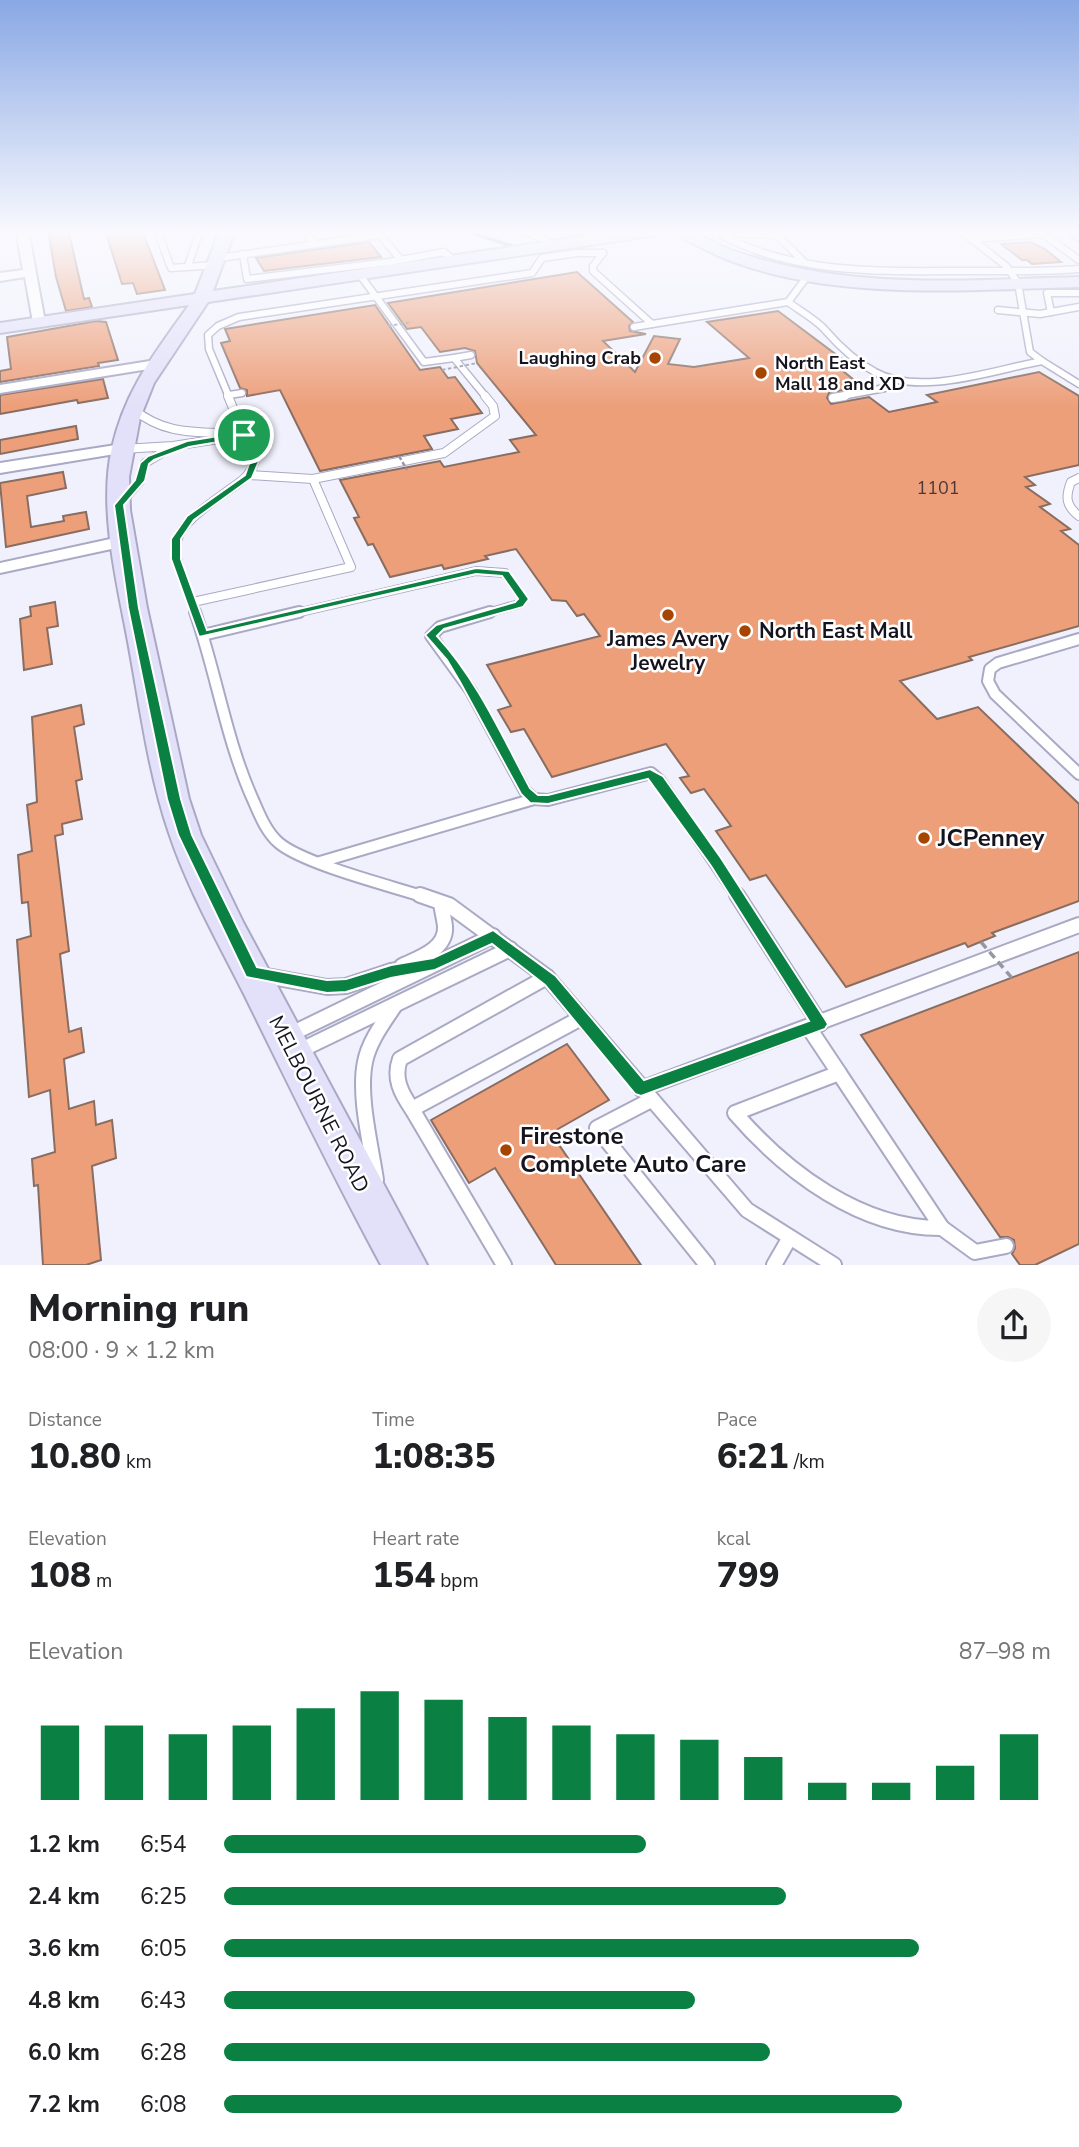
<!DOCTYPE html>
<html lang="en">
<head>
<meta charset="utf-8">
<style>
	:root { --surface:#fff; --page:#f6f6f6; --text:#202124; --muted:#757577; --accent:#0b8043 }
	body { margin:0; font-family:"Nunito Sans",sans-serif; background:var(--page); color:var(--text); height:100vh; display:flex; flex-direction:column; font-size:26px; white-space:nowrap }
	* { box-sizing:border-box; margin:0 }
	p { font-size:23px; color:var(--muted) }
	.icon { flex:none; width:38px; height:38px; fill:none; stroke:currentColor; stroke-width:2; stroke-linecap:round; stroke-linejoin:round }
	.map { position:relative; height:1265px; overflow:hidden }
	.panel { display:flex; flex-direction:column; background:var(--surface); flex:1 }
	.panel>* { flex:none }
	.pin { position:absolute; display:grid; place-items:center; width:60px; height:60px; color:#fff; margin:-30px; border:4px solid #fff; border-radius:50%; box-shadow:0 2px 7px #0007 }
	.round { display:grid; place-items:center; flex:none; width:74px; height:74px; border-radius:37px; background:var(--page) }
	.summary { display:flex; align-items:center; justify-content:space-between; height:119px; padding:0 28px }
	h1 { font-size:38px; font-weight:800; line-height:52px }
	.metrics { display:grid; grid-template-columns:repeat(3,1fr); gap:10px; height:119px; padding:7px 28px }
	.metrics div { display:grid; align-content:center }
	.metrics b { font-size:35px; font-weight:800 }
	.metrics small { font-size:19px; font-weight:400 }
	.metrics p { font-size:19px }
	.chart { height:196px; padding:14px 28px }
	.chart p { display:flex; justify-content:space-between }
	.chart svg { width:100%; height:126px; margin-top:7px; stroke:var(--accent); stroke-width:6 }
	ul { padding:0 28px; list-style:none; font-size:23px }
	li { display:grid; grid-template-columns:112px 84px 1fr; align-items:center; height:52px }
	li i { height:18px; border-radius:9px; background:var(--accent) }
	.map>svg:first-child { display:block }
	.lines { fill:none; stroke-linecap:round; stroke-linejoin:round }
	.stream { stroke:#726ea5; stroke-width:3.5 }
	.building { fill:#ed9f7a; stroke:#896d61; stroke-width:2 }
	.lane-far3-casing { stroke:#aaa9c5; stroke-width:9 }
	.lane-far2-casing { stroke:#aaa9c5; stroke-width:10 }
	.lane-far1-casing { stroke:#aaa9c5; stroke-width:14 }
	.lane-casing { stroke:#aaa9c5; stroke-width:18 }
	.street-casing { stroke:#aaa9c5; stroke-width:4 }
	.secondary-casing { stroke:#aaa9c5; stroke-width:4 }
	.lane-far3 { stroke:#fff; stroke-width:6 }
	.lane-far2 { stroke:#fff; stroke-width:8 }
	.lane-far1 { stroke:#fff; stroke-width:10 }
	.lane { stroke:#fff; stroke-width:14 }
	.street { fill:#fff; fill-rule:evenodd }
	.secondary { fill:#e2e1f9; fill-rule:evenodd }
	.path-bridge-far2 { stroke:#9797a2; stroke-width:2; stroke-dasharray:3.5 2.5; stroke-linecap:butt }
	.path-bridge-far1 { stroke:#9797a2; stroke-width:2.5; stroke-dasharray:4.5 2.5; stroke-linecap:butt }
	.path-bridge { stroke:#9797a2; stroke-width:3.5; stroke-dasharray:8 5; stroke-linecap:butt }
	.route { fill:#0b8043; stroke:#fff; stroke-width:2; fill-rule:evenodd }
	.poi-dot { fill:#a64500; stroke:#fff; stroke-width:2.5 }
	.labels { text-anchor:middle; stroke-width:5; stroke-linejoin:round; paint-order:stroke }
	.far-poi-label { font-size:18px; font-weight:bold; fill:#15141e; stroke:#fff; text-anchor:end }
	.number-label { font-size:18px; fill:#4b3735 }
	.poi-label { font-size:21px; font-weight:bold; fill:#15141e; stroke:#fff; text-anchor:start }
	.street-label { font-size:21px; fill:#15141e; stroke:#fff }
	.near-poi-label { font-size:24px; font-weight:bold; fill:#15141e; stroke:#fff; text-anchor:start }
</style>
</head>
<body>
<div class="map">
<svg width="1079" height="1265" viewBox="0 0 1079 1265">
	<rect width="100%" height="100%" fill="#f1f1fd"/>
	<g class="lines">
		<polyline class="stream" points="463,230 515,247"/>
	</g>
	<g class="building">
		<polygon points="48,230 66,230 69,233 84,299 89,298 92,307 66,311 56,277"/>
		<polygon points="105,230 142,230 165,290 137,294 133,283 122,284"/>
		<polygon points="369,242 381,257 264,271 256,258"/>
		<polygon points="1030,242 1045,249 1061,262 1032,264 1027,260 1022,260 1001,244"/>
		<polygon points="577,272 633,322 629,326 630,331 646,334 603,341 635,372 654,336 680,339 668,364 694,367 749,358 707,322 778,311 850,365 838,367 853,379 846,380 857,387 829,393 827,398 831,404 869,397 889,412 937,402 927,395 1039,372 1079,396 1079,465 1025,477 1035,485 1026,487 1050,504 1040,507 1070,529 1061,531 1079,545 1079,626 969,657 972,660 900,681 937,719 978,707 1079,804 1079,901 992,933 995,936 968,947 965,943 846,987 766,875 750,880 716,831 731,826 704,789 691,793 680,778 689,776 666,744 552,777 524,729 511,732 498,710 511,706 487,665 600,636 584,614 577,616 566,601 552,600 516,549 485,556 488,559 444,569 442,565 390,577 373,544 368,545 354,518 359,517 340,480 440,461 444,467 519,452 510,440 536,435 477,363 475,351 465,348 440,352 421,327 407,329 388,303"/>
		<polygon points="375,305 420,370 440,367 448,378 455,377 482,413 451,419 458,429 424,436 432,449 320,471 280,390 247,396 247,390 240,388 221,343 230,341 225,329"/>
		<polygon points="96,321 106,322 118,360 98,363 99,366 0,382 0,371 11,369 7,337"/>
		<polygon points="103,379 108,398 78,403 77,400 0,414 0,395"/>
		<polygon points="76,426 78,439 0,454 0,440"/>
		<polygon points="63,472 66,488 27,496 31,527 64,521 63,516 86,512 89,529 6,547 0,483"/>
		<polygon points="55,602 58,626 47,628 52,664 24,670 20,619 31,616 30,607"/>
		<polygon points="81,705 84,724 74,727 82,779 76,781 82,819 62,824 63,834 55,836 69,951 60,954 69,1032 81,1028 84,1052 64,1059 69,1109 94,1101 96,1125 112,1120 116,1158 92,1166 101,1260 86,1265 43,1265 38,1185 34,1186 32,1159 55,1152 50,1090 29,1097 17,940 31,936 28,902 22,903 18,855 32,851 27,805 37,802 32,717"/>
		<polygon points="1079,952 1079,1244 1035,1265 1020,1265 1012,1254 1015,1248 1014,1240 1008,1237 1000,1237 861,1035"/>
		<polygon points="567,1044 609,1100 551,1133 641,1265 556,1265 495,1168 469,1183 431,1120"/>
	</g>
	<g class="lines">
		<g class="lane-far3-casing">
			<g id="lane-far3">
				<polyline points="157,230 171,268 216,265"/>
				<polyline points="305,230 315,244"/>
				<polyline points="518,230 543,238 554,246"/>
				<path d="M773 230 777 235 727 233 723 236C800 276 887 271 971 271 1007 271 1043 272 1079 269"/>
				<polyline points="960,230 1006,266 1018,283 1030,352 1042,361"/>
				<polyline points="559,231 587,230"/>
				<polyline points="777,235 804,262"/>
				<polyline points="971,239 1043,234 1079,260"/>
				<path d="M603 253 593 266V271L652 324 788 302C800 311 817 320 826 331 840 347 856 362 875 372 920 397 993 370 1042 361L1079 384"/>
				<polyline points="243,254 247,279 389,262 444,252 454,261"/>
				<polyline points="219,258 380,235 400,259"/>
				<polyline points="188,266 200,230"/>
				<polyline points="360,275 424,362 454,358 486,397"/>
				<polyline points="788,302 809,274"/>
				<polyline points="998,310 1040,314 1079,307"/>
				<polyline points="1051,312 1047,293 1079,293"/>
				<polyline points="634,327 652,324"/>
				<polyline points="454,358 471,355"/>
				<polyline points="229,395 242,393"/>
				<polyline points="229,397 209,349 208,335 218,326 239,317 532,273 542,258 576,253 603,253"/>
				<polyline points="836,397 885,388 894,380"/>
			</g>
		</g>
		<g class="lane-far2-casing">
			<g id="lane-far2">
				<polyline points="833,398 845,396"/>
				<path d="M133 409C160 431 185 432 218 433"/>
				<polyline points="122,449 173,446 245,435"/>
				<polyline points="250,475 313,479 444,453 495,416 493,406 485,396"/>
				<path d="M1079 478 1071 482C1065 497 1066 506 1079 516"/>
				<polyline points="122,502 140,481 145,463 167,450"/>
				<polyline points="193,602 351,567 313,479"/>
				<path d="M196 614C170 542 160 539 226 492 241 481 248 479 255 461L228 396"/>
				<polyline points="292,614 476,571 505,573 523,599 519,604 484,614"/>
			</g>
		</g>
		<g class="lane-far1-casing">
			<g id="lane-far1">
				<path d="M195 612C217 675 226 741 254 802 260 816 267 833 279 843 304 864 391 886 425 897"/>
				<polyline points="490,612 440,627 431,636 471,691 525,791 534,799 548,800 651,773 659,780 738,897"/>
				<polyline points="203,635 299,612"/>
				<polyline points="1079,639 998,663 990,669 988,681 995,694 1079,774"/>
				<polyline points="320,862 534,799"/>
			</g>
		</g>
		<g class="lane-casing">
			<g id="lane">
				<polyline points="420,895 449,905 547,977 747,1210 834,1265"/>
				<polyline points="737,895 820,1024"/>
				<path d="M402 966C419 958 447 949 445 926 444 918 442 911 441 903"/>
				<polyline points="261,975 327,987 346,986 391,971 424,966"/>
				<path d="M547 977 400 1059C393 1078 401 1093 412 1109L581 1018"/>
				<polyline points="809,1028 839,1073"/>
				<polyline points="289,1035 493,936"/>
				<polyline points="299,1051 510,949"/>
				<path d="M839 1073 942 1228C861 1229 786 1172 735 1113Z"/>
				<polyline points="641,1089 1079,925"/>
				<polyline points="651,1100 597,1128 707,1265"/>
				<polyline points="412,1109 504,1265"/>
				<path d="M376 1180C371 1145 358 1096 365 1062 369 1041 384 1022 395 1005"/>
				<polyline points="942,1228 975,1252 1006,1246"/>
				<polyline points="774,1265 789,1239"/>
			</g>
		</g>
		<g class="street-casing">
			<g id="street">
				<polygon points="16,230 28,230 45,322 44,325 39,326 33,322 25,277 0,281 0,273 23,270"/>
				<polygon points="156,360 161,361 161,367 0,393 0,385"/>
				<polygon points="122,444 130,449 127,452 0,473 0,463"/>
				<polygon points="124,536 133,541 130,545 0,573 0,563"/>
			</g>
		</g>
		<g class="secondary-casing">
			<g id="secondary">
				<path d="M220 230H235L213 291 626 230H665L658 235 208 302 154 383 140 418 129 477 130 510 147 608 189 799 201 835 243 922 427 1265H381C333 1176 289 1086 245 996 219 944 187 888 169 833 147 769 139 698 126 631 115 575 99 504 112 448 125 390 155 353 189 305L0 333V323L195 294Z"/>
				<path d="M672 230C700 230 707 241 731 250 759 260 789 267 819 272 904 286 993 279 1079 277V287C963 290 810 303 704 249 693 243 680 239 672 230Z"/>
				<polygon points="1063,230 1079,230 1079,241"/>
			</g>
		</g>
		<use href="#lane-far3" class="lane-far3"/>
		<use href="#lane-far2" class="lane-far2"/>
		<use href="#lane-far1" class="lane-far1"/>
		<use href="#lane" class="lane"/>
		<use href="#street" class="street"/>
		<use href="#secondary" class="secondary"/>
		<g class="path-bridge-far2">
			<polyline points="388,326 412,322"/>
			<polyline points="442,370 477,363"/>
		</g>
		<polyline class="path-bridge-far1" points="399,456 407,470"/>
		<polyline class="path-bridge" points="981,942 1012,978"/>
	</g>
	<linearGradient id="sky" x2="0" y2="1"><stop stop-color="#89a8e4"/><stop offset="0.57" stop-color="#f9f9fe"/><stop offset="1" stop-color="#f9f9fe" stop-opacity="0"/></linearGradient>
	<rect width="1079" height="407" fill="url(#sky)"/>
	<path class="route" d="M244 432 249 435 259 461 252 478 194 520 181 539V559L207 630 476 568 509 571 529 599 523 607 444 629 437 636C477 679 502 736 530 788L538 795H548L650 769 663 776 721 858 825 1019 828 1024 825 1029 641 1096 635 1094 545 985 492 944 435 970 391 978 346 992 327 993 246 977 178 835 167 799 128 608 114 505 135 480 140 463 148 456 187 441ZM241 438 250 461 245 475 187 516 171 539V559L199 637 476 574 502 576 518 599 515 602 436 625 425 635 447 660 460 682 521 794 530 803 548 804 648 779 711 866 809 1021 644 1080 556 976 493 930 433 958 391 965 346 979 327 980 257 967 192 835 181 799 139 608 124 505 145 481 149 464 154 460 189 447Z"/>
	<g class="poi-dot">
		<circle cx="655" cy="358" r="7"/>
		<circle cx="761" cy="373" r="7"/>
		<circle cx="668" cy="615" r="7"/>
		<circle cx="745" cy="631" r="7"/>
		<circle cx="924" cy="838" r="7"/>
		<circle cx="506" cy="1150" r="7"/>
	</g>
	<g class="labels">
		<g class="far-poi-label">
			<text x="641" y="364">Laughing Crab</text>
			<text x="775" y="369" text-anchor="start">North East<tspan x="775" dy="21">Mall 18 and XD</tspan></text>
		</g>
		<g class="number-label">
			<text x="938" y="494">1101</text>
		</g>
		<g class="poi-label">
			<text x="759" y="638">North East Mall</text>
			<text x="668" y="646" text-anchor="middle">James Avery<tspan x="668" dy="24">Jewelry</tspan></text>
		</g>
		<g class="street-label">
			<text transform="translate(319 1104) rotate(63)" y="7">MELBOURNE ROAD</text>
		</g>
		<g class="near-poi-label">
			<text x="938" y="846">JCPenney</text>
			<text x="520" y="1144">Firestone<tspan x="520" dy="28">Complete Auto Care</tspan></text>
		</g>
	</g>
</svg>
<div class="pin" style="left:244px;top:435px;background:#1e9e55"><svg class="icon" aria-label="arrive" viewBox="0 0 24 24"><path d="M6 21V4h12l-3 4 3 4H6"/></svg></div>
</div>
<section class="panel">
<div class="summary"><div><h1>Morning run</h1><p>08:00 · 9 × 1.2 km</p></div><a class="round"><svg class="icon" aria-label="share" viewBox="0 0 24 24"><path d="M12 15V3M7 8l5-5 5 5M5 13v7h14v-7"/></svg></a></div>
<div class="metrics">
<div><p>Distance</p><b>10.80<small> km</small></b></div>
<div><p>Time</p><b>1:08:35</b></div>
<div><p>Pace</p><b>6:21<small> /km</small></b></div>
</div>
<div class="metrics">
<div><p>Elevation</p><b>108<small> m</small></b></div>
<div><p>Heart rate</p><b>154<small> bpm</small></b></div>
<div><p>kcal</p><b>799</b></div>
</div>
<div class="chart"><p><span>Elevation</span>87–98 m</p>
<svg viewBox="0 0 160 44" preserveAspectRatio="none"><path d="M5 44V18M15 44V18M25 44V21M35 44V18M45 44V12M55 44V6M65 44V9M75 44V15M85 44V18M95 44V21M105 44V23M115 44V29M125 44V38M135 44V38M145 44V32M155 44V21"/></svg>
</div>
<ul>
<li><b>1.2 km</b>6:54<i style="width:51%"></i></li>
<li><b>2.4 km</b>6:25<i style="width:68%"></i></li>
<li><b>3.6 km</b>6:05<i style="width:84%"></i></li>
<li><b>4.8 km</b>6:43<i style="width:57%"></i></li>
<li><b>6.0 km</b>6:28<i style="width:66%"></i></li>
<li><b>7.2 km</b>6:08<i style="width:82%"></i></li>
</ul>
</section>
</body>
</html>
